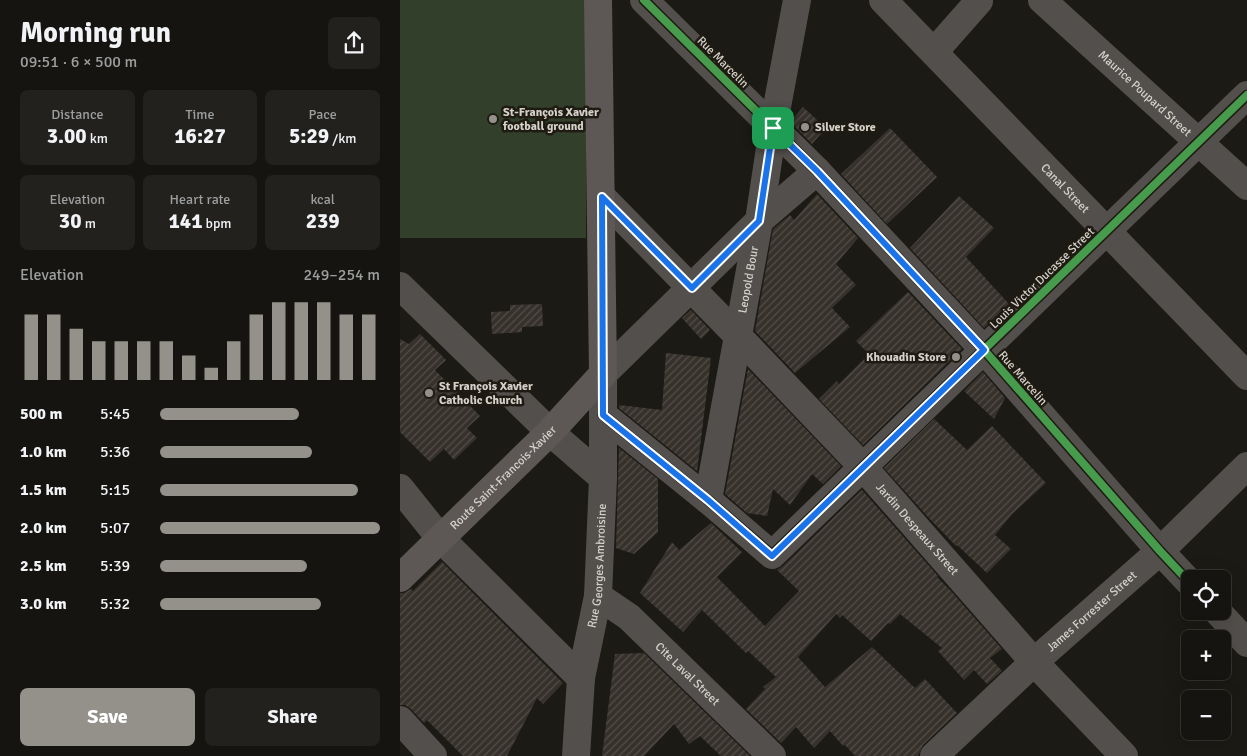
<!DOCTYPE html>
<html lang="en">
<head>
<meta charset="utf-8">
<style>
	:root { --surface:#151410; --page:#22211e; --text:#f1f3f6; --muted:#9d9e9f; --line:#343330; --accent:#94918b }
	body { margin:0; font-family:Signika,sans-serif; background:var(--page); color:var(--text); height:100vh; display:flex; flex-direction:column; font-size:19px; white-space:nowrap }
	* { box-sizing:border-box; margin:0 }
	p { font-size:16px; color:var(--muted) }
	.icon { flex:none; width:28px; height:28px; fill:none; stroke:currentColor; stroke-width:2; stroke-linecap:round; stroke-linejoin:round }
	.map { position:relative; flex:1; overflow:hidden }
	.side { display:flex; flex-direction:column; background:var(--surface); width:400px }
	.side>* { flex:none }
	.controls { position:absolute; left:781px; top:570px; display:grid; gap:10px }
	.controls a { display:grid; place-items:center; width:50px; height:50px; border-radius:8px; background:var(--surface); box-shadow:0 5px 20px #0002,0 0 0 1px var(--line); font-size:25px }
	.pin { position:absolute; display:grid; place-items:center; width:42px; height:42px; color:#fff; margin:-21px; border-radius:10px; box-shadow:0 2px 8px #0006 }
	.round { display:grid; place-items:center; flex:none; width:52px; height:52px; border-radius:8px; background:var(--page) }
	.summary { display:flex; align-items:center; justify-content:space-between; height:85px; padding:0 20px }
	h1 { font-size:28px; font-weight:700; line-height:38px }
	.stats { display:grid; grid-template-columns:repeat(3,1fr); gap:8px; height:85px; padding:5px 20px }
	.stats div { display:grid; align-content:center; border-radius:8px; background:var(--page); text-align:center }
	.stats b { font-size:21px; font-weight:700 }
	.stats small { font-size:14px; font-weight:400 }
	.stats p { font-size:14px }
	.chart { height:140px; padding:10px 20px }
	.chart p { display:flex; justify-content:space-between }
	.chart svg { width:100%; height:90px; margin-top:5px; stroke:var(--accent); stroke-width:6 }
	.button { display:flex; gap:10px; margin-top:auto; padding:10px 20px }
	.button a { flex:1; height:58px; border-radius:8px; background:var(--accent); color:#fff; font-size:20px; font-weight:700; line-height:58px; text-align:center }
	.button a+a { background:var(--page); color:var(--text) }
	ul { padding:0 20px; list-style:none; font-size:16px }
	li { display:grid; grid-template-columns:80px 60px 1fr; align-items:center; height:38px }
	li i { height:12px; border-radius:6px; background:var(--accent) }
	main { display:flex; flex:1; min-height:0 }
	.map>svg:first-child { display:block }
	.green { fill:#313f2b }
	.building { fill:url(#building-hatch) }
	.lines { fill:none; stroke-linecap:round; stroke-linejoin:round }
	.minor { stroke:#534f4c; stroke-width:28 }
	.major { stroke:#5d5856; stroke-width:28 }
	.cycleway-casing { stroke:#1f1b12; stroke-width:11 }
	.cycleway { stroke:#469c4c; stroke-width:8 }
	.route-casing { stroke:#fff; stroke-width:10 }
	.route { stroke:#1a73e8; stroke-width:6 }
	.poi-dot { fill:#94918b; stroke:#1f1b12; stroke-width:2 }
	.labels { text-anchor:middle; stroke-width:5; stroke-linejoin:round; paint-order:stroke }
	.street-label { font-size:12px; fill:#d4d1cb; stroke:#1f1b12 }
	.poi-label { font-size:12px; font-weight:bold; fill:#d4d1cb; stroke:#1f1b12; text-anchor:start }
</style>
</head>
<body>
<main>
<section class="side">
<div class="summary"><div><h1>Morning run</h1><p>09:51 · 6 × 500 m</p></div><a class="round"><svg class="icon" aria-label="share" viewBox="0 0 24 24"><path d="M12 15V3M7 8l5-5 5 5M5 13v7h14v-7"/></svg></a></div>
<div class="stats">
<div><p>Distance</p><b>3.00<small> km</small></b></div>
<div><p>Time</p><b>16:27</b></div>
<div><p>Pace</p><b>5:29<small> /km</small></b></div>
</div>
<div class="stats">
<div><p>Elevation</p><b>30<small> m</small></b></div>
<div><p>Heart rate</p><b>141<small> bpm</small></b></div>
<div><p>kcal</p><b>239</b></div>
</div>
<div class="chart"><p><span>Elevation</span>249–254 m</p>
<svg viewBox="0 0 160 44" preserveAspectRatio="none"><path d="M5 44V12M15 44V12M25 44V19M35 44V25M45 44V25M55 44V25M65 44V25M75 44V32M85 44V38M95 44V25M105 44V12M115 44V6M125 44V6M135 44V6M145 44V12M155 44V12"/></svg>
</div>
<ul>
<li><b>500 m</b>5:45<i style="width:63%"></i></li>
<li><b>1.0 km</b>5:36<i style="width:69%"></i></li>
<li><b>1.5 km</b>5:15<i style="width:90%"></i></li>
<li><b>2.0 km</b>5:07<i style="width:100%"></i></li>
<li><b>2.5 km</b>5:39<i style="width:67%"></i></li>
<li><b>3.0 km</b>5:32<i style="width:73%"></i></li>
</ul>
<div class="button"><a>Save</a><a>Share</a></div>
</section>
<div class="map">
<svg width="847" height="756" viewBox="0 0 847 756">
	<defs>
		<pattern id="building-hatch" width="6" height="6" patternUnits="userSpaceOnUse" patternTransform="scale(1.25)"><rect width="6" height="6" fill="#37312b"/><path d="M-1 1l2-2M0 6l6-6M5 7l2-2" fill="none" stroke="#534e48"/></pattern>
	</defs>
	<rect width="100%" height="100%" fill="#1c1a15"/>
	<rect class="green" x="0" y="0" width="186" height="238"/>
	<g class="building">
		<polygon points="403,107 426,128 412,144 390,122"/>
		<polygon points="490,128 537,177 487,224 441,174"/>
		<polygon points="417,194 458,238 436,264 456,285 432,308 450,327 395,373 355,331 373,229 390,215 394,220"/>
		<polygon points="559,196 594,228 566,257 609,304 584,328 510,248"/>
		<polygon points="508,292 562,349 463,445 419,399 437,381 439,384 469,354 456,341"/>
		<polygon points="142,304 143,326 122,327 122,332 92,334 91,312 110,311 110,305"/>
		<polygon points="291,310 310,330 301,339 282,318"/>
		<polygon points="20,334 46,360 35,370 80,416 67,428 77,438 54,460 44,449 30,462 0,432 0,339 9,344"/>
		<polygon points="266,353 311,358 297,471 219,408 219,405 262,410"/>
		<polygon points="348,369 441,466 423,484 412,474 390,505 373,489 367,516 347,513 325,494"/>
		<polygon points="583,372 605,398 594,419 564,391"/>
		<polygon points="534,419 567,450 592,426 646,483 612,514 595,535 611,549 587,573 557,545 556,546 528,517 484,468"/>
		<polygon points="219,448 258,479 258,532 234,554 216,548"/>
		<polygon points="462,490 538,576 537,577 550,590 602,649 590,658 602,671 587,684 574,670 564,680 538,651 542,648 500,614 490,624 488,623 471,641 442,615 440,618 436,614 398,657 425,687 472,647 515,688 525,679 557,713 523,745 518,756 455,756 445,745 443,746 430,731 414,748 396,727 381,743 346,709 365,689 363,687 376,677 348,651 346,653 302,610 283,632 240,593 272,542 279,550 311,523 342,552 317,577 365,626 399,591 377,570 383,566"/>
		<polygon points="42,562 163,683 143,704 137,698 107,756 63,756 27,720 24,723 11,709 5,705 0,705 0,593 4,593 11,589 13,591"/>
		<polygon points="244,653 350,756 321,756 300,736 289,744 274,724 244,756 202,756 215,654"/>
	</g>
	<g class="lines">
		<g class="minor">
			<polyline points="244,0 417,171 584,350 760,551 790,583"/>
			<path id="s1" d="M483 0 847 376"/>
			<path id="s2" d="M642 0 847 186"/>
			<polyline points="534,52 579,1"/>
			<path id="s3" d="M202 197 337 335 463 467 634 662 724 756"/>
			<polyline points="0,286 150,432 203,478"/>
			<polyline points="203,415 308,500 372,555 847,95"/>
			<polyline points="0,488 40,538 181,678"/>
			<path id="s4" d="M308 500 359 221 373 128 397 0"/>
			<path id="s5" d="M198 596 229 617 372 756"/>
			<polyline points="817,611 847,643"/>
			<polyline points="0,720 33,756"/>
			<path id="s6" d="M176 756 181 678 198 596 203 478V374L359 221 417 171"/>
			<path id="s7" d="M534 756 634 662 760 551 847 466"/>
		</g>
		<path class="major" id="s8" d="M0 578 150 432 203 374 198 0"/>
		<g class="cycleway-casing">
			<g id="cycleway">
				<polyline points="244,0 417,171 584,350 760,551 790,583"/>
				<polyline points="203,415 308,500 372,555 847,95"/>
			</g>
		</g>
		<use href="#cycleway" class="cycleway"/>
	</g>
	<g class="lines">
		<g class="route-casing">
			<polygon id="route" points="373,128 417,171 584,350 372,556 308,500 203,415 202,197 292,288 359,221"/>
		</g>
		<use href="#route" class="route"/>
	</g>
	<g class="poi-dot">
		<circle cx="93" cy="119" r="5"/>
		<circle cx="405" cy="127" r="5"/>
		<circle cx="556" cy="357" r="5"/>
		<circle cx="29" cy="393" r="5"/>
	</g>
	<g class="labels">
		<g class="street-label">
			<text transform="translate(323 62) rotate(45)" y="4">Rue Marcelin</text>
			<text dy="4" stroke="none"><textPath href="#s2" startOffset="139">Maurice Poupard Street</textPath></text>
			<text dy="4" stroke="none"><textPath href="#s1" startOffset="262">Canal Street</textPath></text>
			<text transform="translate(642 278) rotate(-44)" y="4">Louis Victor Ducasse Street</text>
			<text dy="4" stroke="none"><textPath href="#s4" startOffset="224">Leopold Bour</textPath></text>
			<text transform="translate(623 378) rotate(49)" y="4">Rue Marcelin</text>
			<text dy="4" stroke="none"><textPath href="#s8" startOffset="144">Route Saint-Francois-Xavier</textPath></text>
			<text dy="4" stroke="none"><textPath href="#s3" startOffset="458">Jardin Despeaux Street</textPath></text>
			<text dy="4" stroke="none"><textPath href="#s6" startOffset="192">Rue Georges Ambroisine</textPath></text>
			<text dy="4" stroke="none"><textPath href="#s7" startOffset="214">James Forrester Street</textPath></text>
			<text dy="4" stroke="none"><textPath href="#s5" startOffset="119">Cite Laval Street</textPath></text>
		</g>
		<g class="poi-label">
			<text x="103" y="116">St-François Xavier<tspan x="103" dy="14">football ground</tspan></text>
			<text x="415" y="131">Silver Store</text>
			<text x="546" y="361" text-anchor="end">Khouadin Store</text>
			<text x="39" y="390">St François Xavier<tspan x="39" dy="14">Catholic Church</tspan></text>
		</g>
	</g>
</svg>
<div class="controls">
<a><svg class="icon" aria-label="locate" viewBox="0 0 24 24"><circle cx="12" cy="12" r="6"/><path d="M12 2v4M12 18v4M2 12h4M18 12h4"/></svg></a>
<a>+</a>
<a>−</a>
</div>
<div class="pin" style="left:373px;top:128px;background:#1e9e55"><svg class="icon" aria-label="arrive" viewBox="0 0 24 24"><path d="M6 21V4h12l-3 4 3 4H6"/></svg></div>
</div>
</main>
</body>
</html>
